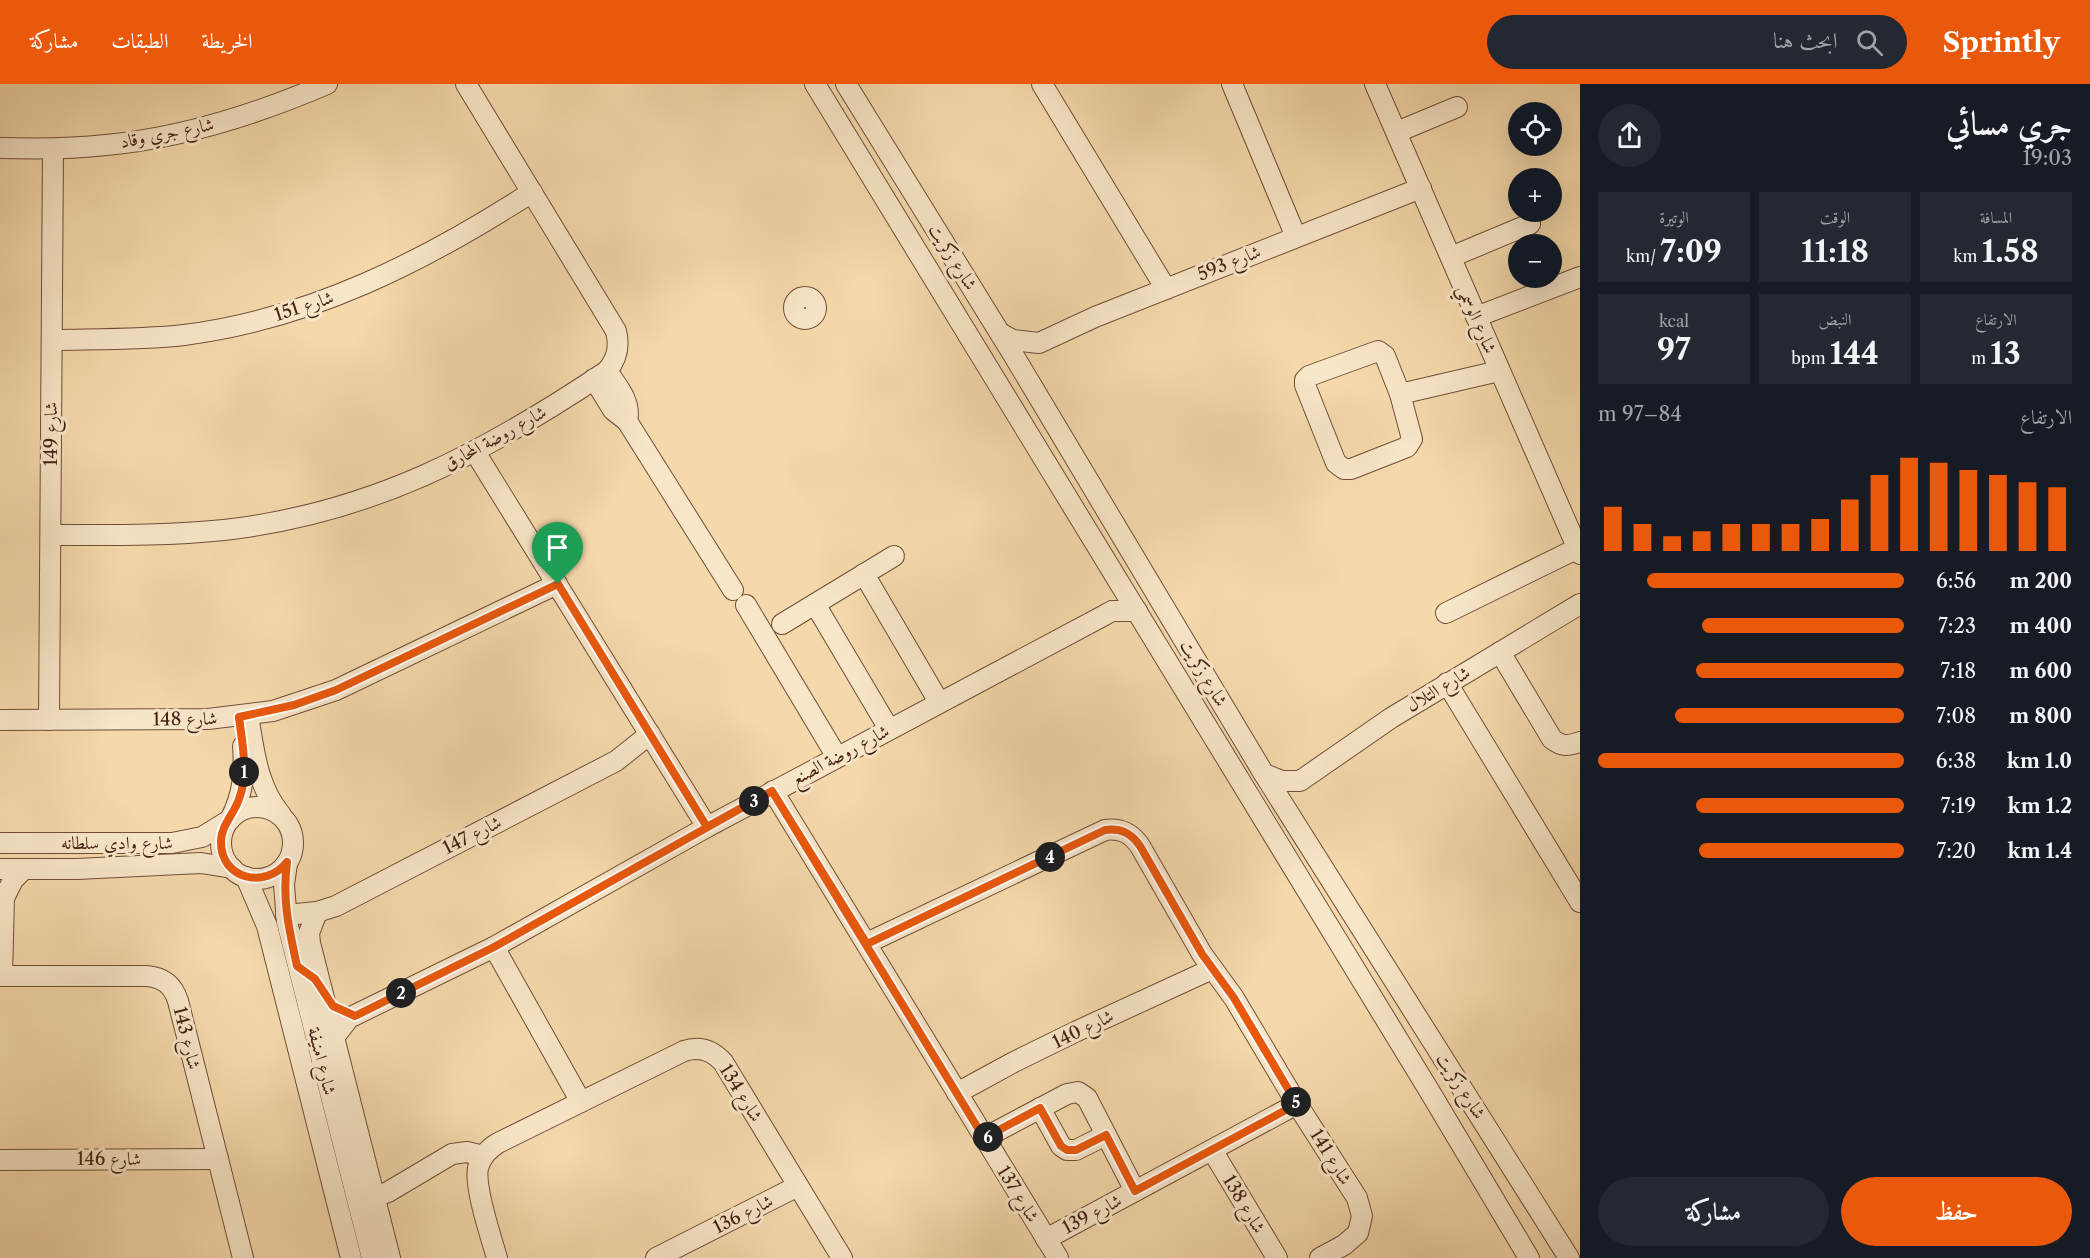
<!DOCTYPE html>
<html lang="ar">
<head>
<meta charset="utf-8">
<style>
	:root { --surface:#171b24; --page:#242831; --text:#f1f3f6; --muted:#9ea1a6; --accent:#ea580c }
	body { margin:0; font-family:"Libre Caslon Text",Amiri,serif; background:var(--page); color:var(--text); direction:rtl; height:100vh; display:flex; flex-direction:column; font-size:22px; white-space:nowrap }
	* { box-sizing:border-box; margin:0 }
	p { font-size:20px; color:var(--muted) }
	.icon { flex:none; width:33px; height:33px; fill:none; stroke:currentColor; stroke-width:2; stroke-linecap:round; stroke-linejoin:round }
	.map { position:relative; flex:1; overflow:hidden; direction:ltr }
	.drawer { display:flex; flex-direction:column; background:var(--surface); width:510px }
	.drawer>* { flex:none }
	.buttons { position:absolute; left:1508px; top:18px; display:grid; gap:12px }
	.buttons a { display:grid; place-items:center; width:54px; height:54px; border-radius:50%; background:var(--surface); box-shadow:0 6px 24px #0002; font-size:30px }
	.pin { position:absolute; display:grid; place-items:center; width:51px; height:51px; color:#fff; margin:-62px -26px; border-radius:50% 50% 50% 0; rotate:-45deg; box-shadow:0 0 6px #0007 }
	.pin .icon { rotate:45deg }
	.km { position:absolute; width:30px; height:30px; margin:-15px; border-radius:50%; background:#222; color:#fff; font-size:16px; line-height:30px; text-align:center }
	.round { display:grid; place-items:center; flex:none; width:63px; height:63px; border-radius:32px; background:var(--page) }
	.summary { display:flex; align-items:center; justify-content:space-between; height:102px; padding:0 18px }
	h1 { font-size:33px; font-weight:800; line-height:45px }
	.stats { display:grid; grid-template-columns:repeat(3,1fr); gap:9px; height:102px; padding:6px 18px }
	.stats div { display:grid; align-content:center; border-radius:0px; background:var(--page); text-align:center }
	.stats b { font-size:30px; font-weight:800 }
	.stats small { font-size:16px; font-weight:400 }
	.stats p { font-size:16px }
	.chart { height:168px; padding:12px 18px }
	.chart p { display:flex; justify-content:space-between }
	.chart svg { width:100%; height:108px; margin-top:6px; stroke:var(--accent); stroke-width:6 }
	.cta { display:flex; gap:12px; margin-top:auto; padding:12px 18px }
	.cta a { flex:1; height:69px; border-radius:36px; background:var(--accent); color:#fff; font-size:24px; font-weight:800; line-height:69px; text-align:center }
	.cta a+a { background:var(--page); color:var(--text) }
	ul { padding:0 18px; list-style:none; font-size:20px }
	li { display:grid; grid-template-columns:96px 72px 1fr; align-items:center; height:45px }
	li i { height:15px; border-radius:8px; background:var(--accent) }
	header { display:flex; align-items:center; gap:36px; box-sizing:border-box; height:84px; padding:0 30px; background:var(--accent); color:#fff }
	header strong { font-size:28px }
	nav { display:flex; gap:33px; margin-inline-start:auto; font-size:21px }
	.search { width:420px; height:54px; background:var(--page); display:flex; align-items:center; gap:15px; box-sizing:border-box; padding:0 21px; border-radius:33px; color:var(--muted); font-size:22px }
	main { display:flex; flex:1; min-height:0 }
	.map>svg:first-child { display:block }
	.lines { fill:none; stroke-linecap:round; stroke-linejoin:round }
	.minor-casing { stroke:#704e39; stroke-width:22 }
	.minor { stroke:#f8e6c8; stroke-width:20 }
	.route-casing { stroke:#fff; stroke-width:12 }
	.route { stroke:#ea580c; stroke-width:8 }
	.labels { text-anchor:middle; stroke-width:6; stroke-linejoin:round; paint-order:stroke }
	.street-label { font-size:18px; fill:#432013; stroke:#f8e6c8 }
</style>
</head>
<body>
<header>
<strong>Sprintly</strong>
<div class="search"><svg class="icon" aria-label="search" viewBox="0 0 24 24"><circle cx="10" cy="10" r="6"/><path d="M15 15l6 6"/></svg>ابحث هنا</div>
<nav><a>الخريطة</a><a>الطبقات</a><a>مشاركة</a></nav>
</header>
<main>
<section class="drawer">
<div class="summary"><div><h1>جري مسائي</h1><p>19:03</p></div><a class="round"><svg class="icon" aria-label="share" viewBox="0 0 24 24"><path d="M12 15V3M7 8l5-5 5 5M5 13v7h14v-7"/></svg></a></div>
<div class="stats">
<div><p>المسافة</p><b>1.58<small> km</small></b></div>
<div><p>الوقت</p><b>11:18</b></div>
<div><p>الوتيرة</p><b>7:09<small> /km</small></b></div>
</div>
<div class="stats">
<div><p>الارتفاع</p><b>13<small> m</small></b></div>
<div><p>النبض</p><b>144<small> bpm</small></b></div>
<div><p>kcal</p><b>97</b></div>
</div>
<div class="chart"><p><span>الارتفاع</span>84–97 m</p>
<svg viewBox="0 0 160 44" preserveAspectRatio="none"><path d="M5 44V26M15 44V33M25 44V38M35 44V36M45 44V33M55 44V33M65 44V33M75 44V31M85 44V23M95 44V13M105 44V6M115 44V8M125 44V11M135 44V13M145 44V16M155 44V18"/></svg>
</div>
<ul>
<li><b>200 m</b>6:56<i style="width:84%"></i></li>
<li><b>400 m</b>7:23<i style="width:66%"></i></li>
<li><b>600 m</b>7:18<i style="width:68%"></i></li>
<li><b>800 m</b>7:08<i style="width:75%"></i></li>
<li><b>1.0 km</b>6:38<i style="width:100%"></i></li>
<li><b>1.2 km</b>7:19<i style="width:68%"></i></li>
<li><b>1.4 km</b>7:20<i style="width:67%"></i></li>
</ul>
<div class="cta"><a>حفظ</a><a>مشاركة</a></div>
</section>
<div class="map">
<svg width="1580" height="1174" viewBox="0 0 1580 1174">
	<rect width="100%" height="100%" fill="#f5d9ab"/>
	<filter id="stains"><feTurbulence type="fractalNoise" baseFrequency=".00333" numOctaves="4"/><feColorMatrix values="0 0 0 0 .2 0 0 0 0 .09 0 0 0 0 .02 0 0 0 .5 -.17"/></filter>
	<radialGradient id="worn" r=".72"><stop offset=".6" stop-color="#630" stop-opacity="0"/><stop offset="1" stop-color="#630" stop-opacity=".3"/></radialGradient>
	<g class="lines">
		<g class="minor-casing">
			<g id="minor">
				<polyline points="815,0 1430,1008 1529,1174"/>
				<polyline points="846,0 1014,272 1264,690 1569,1174"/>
				<polyline points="1042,0 1166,205"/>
				<polyline points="1232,0 1296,153"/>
				<polyline points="1375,0 1580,470"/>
				<polyline points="1397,48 1457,23"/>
				<path d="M0 64C35 65 71 65 106 61 183 54 257 30 327 0"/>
				<polyline points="1451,173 1530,140"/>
				<circle cx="805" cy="224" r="11"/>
				<polyline points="1476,233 1580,193"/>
				<polyline points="1000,249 1013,256 1039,259 1095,233 1421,104"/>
				<path d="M52 256C96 255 140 256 184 251 311 235 425 177 532 108"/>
				<polygon points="1378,267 1385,272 1400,310 1412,355 1407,363 1351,385 1344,385 1336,379 1305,301 1305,296 1309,292"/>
				<path d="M607 287C617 302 632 318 627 337"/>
				<polyline points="594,295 613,326 627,337 733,506"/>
				<polyline points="1400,310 1499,287"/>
				<polyline points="475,368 707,743"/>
				<path d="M51 451C109 451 166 452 224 446 373 429 484 369 607 287 617 275 620 263 616 247L466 0"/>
				<polyline points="864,490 939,618"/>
				<polyline points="815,520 889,645"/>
				<polyline points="746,521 837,673"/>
				<polyline points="1446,529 1578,464"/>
				<polyline points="782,540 894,472"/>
				<path d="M1500 568 1552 655C1562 663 1569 662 1580 658"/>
				<polyline points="1447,599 1580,818"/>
				<path d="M248 631C254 667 257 702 281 731"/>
				<polyline points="0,636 208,635 273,627 336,606 557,500"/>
				<polyline points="49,636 53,65"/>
				<polyline points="1264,690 1282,697 1300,697 1391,634 1580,520"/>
				<polyline points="773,707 1058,1174"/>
				<circle cx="257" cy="759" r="36"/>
				<path d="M231 734C243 710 245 689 243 662"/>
				<polyline points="0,759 172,759 202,753 228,737"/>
				<polyline points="287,779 284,801 287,838 372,1174"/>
				<polyline points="0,785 77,785 201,779 232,784"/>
				<polyline points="246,793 267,842 351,1174"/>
				<polyline points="317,828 309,849 310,859 390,1174"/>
				<polyline points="286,831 317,828 336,822 616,677 650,650"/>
				<path d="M867 859 1105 746C1121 744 1131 749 1140 762L1202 870 1234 914 1297 1020 1357 1114 1362 1132 1358 1149 1344 1161 1320 1174"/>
				<polyline points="494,863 581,1018"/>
				<path d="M0 892H146C163 893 173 901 178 917L243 1174"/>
				<polyline points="2,892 4,814 13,796 24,785"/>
				<polyline points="322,980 335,952 349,934 494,863 707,743 1103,532 1112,527 1137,527"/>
				<polyline points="957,1009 1014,978 1075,948 1212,885"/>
				<polyline points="1040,1024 1061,1062 1067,1066 1076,1066 1106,1051"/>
				<polyline points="984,1054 1067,1010 1078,1008 1087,1014 1135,1107"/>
				<polyline points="1212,1066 1277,1174"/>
				<polyline points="0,1076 218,1075"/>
				<polyline points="375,1113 388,1108 452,1070 467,1068 483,1072"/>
				<polyline points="1046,1155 1297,1020"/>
				<path d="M497 1174C491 1153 474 1103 478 1084 481 1073 488 1065 498 1059L684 967C699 962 712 966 723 978L842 1174"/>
				<polyline points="656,1174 798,1102"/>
			</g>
		</g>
		<use href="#minor" class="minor"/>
	</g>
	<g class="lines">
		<g class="route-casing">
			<path id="route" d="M558 500 336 606 294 621 239 633C242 659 249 689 239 715 234 730 221 742 221 757 220 795 265 806 287 778 282 816 289 845 297 882L315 895 333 922 355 932 494 863 772 707 867 860 1105 746C1121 744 1131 749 1140 762L1202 870 1234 914 1297 1020 1135 1107 1106 1051 1076 1066H1067L1061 1062 1040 1024 984 1054 772 707 707 743 558 500"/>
		</g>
		<use href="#route" class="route"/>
	</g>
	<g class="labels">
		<g class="street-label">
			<text transform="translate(167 49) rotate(-11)" y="6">شارع جري وقاد</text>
			<text transform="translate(953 173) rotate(58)" y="6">شارع زكريت</text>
			<text transform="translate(1229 179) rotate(-22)" y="6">شارع 593</text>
			<text transform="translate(304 222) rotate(-18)" y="6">شارع 151</text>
			<text transform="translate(1477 235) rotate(67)" y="6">شارع الوسمي</text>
			<text transform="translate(51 350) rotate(-90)" y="6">شارع 149</text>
			<text transform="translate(495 354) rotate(-29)" y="6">شارع روضة المحارق</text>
			<text transform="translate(1204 589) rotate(59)" y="6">شارع زكريت</text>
			<text transform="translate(1438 605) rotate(-31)" y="6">شارع التلال</text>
			<text transform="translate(185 635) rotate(-1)" y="6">شارع 148</text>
			<text transform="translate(840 671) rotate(-28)" y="6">شارع روضة الصنع</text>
			<text transform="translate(472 751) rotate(-27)" y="6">شارع 147</text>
			<text x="117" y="765">شارع وادي سلطانه</text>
			<text transform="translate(1083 945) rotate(-26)" y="6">شارع 140</text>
			<text transform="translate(187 954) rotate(76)" y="6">شارع 143</text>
			<text transform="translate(322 977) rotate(76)" y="6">شارع امنيفة</text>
			<text transform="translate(1461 1002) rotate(57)" y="6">شارع زكريت</text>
			<text transform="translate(741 1009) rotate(58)" y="6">شارع 134</text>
			<text transform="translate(1331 1073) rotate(58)" y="6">شارع 141</text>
			<text x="109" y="1081">شارع 146</text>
			<text transform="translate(1018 1110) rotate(58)" y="6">شارع 137</text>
			<text transform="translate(1244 1120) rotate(59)" y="6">شارع 138</text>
			<text transform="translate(743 1130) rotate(-27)" y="6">شارع 136</text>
			<text transform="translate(1092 1130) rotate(-28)" y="6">شارع 139</text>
		</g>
	</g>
	<rect width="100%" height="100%" filter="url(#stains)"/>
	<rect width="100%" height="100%" fill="url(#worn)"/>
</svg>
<div class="buttons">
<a><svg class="icon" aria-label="locate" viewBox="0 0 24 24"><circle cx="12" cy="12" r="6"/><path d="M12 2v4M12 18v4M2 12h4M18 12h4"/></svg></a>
<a>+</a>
<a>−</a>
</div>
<div class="pin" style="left:558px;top:500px;background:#1e9e55"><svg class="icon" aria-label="arrive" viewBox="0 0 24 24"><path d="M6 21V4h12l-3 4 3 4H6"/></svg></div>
<b class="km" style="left:244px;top:688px">1</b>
<b class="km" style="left:401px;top:909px">2</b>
<b class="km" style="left:754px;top:717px">3</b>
<b class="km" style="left:1050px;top:773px">4</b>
<b class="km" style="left:1296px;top:1018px">5</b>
<b class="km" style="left:988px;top:1053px">6</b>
</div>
</main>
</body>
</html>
